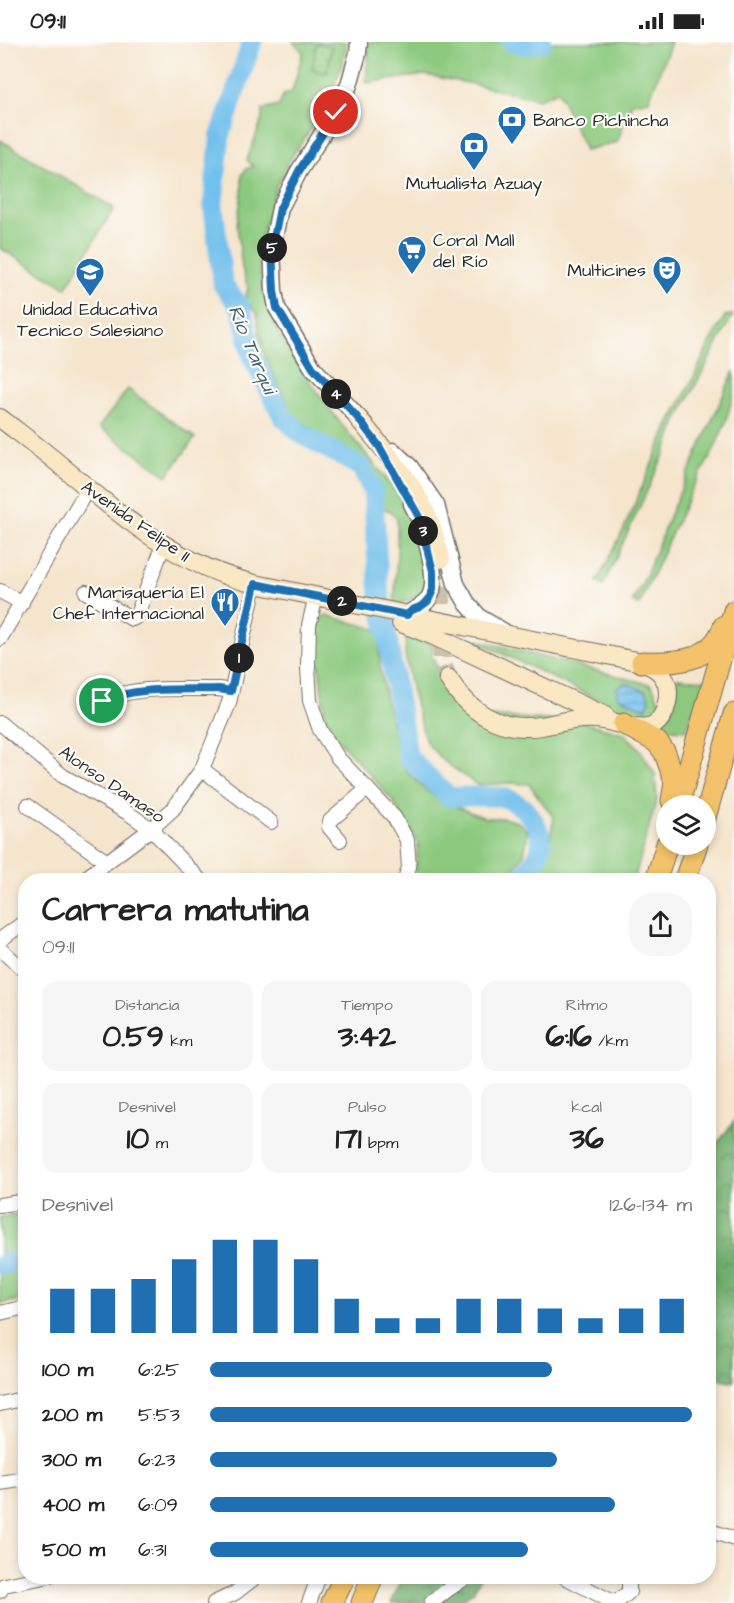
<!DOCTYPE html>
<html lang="es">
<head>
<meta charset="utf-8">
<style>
	:root { --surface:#fff; --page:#f6f6f6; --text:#222; --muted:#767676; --accent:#1f6fb2 }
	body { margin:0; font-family:"Architects Daughter",sans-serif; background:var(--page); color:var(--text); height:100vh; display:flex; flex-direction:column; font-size:22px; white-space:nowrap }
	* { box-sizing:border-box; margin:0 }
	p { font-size:20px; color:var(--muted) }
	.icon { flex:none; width:33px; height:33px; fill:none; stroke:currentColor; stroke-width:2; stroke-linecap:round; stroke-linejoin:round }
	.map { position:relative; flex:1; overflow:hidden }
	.drawer { position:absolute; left:18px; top:831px; width:698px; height:711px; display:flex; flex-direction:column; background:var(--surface); border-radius:24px; box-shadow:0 3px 9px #0003 }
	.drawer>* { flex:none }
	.buttons { position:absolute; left:656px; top:753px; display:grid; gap:12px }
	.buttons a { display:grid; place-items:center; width:60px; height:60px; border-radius:50%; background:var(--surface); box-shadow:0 3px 9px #0003; font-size:30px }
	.pin { position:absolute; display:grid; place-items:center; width:51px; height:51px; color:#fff; margin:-26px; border:3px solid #fff; border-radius:50%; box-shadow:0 2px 6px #0007 }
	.km { position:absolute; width:30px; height:30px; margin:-15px; border-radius:50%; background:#222; color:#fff; font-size:16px; line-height:30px; text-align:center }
	.round { display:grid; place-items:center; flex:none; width:63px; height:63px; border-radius:24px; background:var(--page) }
	.headline { display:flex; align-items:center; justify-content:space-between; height:102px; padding:0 24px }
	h1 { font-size:33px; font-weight:800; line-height:45px }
	.stats { display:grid; grid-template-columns:repeat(3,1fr); gap:9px; height:102px; padding:6px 24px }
	.stats div { display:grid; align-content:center; border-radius:15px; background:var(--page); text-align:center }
	.stats b { font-size:30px; font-weight:800 }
	.stats small { font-size:16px; font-weight:400 }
	.stats p { font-size:16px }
	.chart { height:168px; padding:12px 24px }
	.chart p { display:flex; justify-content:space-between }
	.chart svg { width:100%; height:108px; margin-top:6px; stroke:var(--accent); stroke-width:6 }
	ul { padding:0 24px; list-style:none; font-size:20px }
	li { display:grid; grid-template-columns:96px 72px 1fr; align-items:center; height:45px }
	li i { height:15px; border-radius:8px; background:var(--accent) }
	.status { display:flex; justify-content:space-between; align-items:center; height:42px; padding:0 30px; background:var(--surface); direction:ltr }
	.status svg { height:16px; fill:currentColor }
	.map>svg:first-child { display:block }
	.green { fill:#8dca80; stroke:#5c7a56; stroke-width:1.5 }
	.forest { fill:url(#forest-crowns); stroke:#4e6c4c; stroke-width:1.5 }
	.park { fill:url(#park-dots); stroke:#5c7a56; stroke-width:1.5 }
	.water { fill:url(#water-rules); stroke:#4e768c; stroke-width:1.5 }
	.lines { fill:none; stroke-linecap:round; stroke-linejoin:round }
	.river { stroke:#72c0ed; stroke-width:20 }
	.secondary-tunnel { stroke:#cdc0ad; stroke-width:18; stroke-dasharray:18 9; stroke-linecap:butt }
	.minor-casing { stroke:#726c64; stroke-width:16 }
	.tertiary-casing { stroke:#726c64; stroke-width:19 }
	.secondary-casing { stroke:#726c64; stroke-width:20 }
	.trunk-casing { stroke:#726c64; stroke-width:23 }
	.minor { stroke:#fff; stroke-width:14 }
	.tertiary { stroke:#fff; stroke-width:16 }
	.secondary { stroke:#fae7c3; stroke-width:18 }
	.trunk { stroke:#f3c26a; stroke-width:21 }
	.route-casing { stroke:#fff; stroke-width:12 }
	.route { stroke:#1f6fb2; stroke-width:8 }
	.labels { text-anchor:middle; stroke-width:4.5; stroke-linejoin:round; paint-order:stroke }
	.poi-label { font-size:18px; fill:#2b2b2b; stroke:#fdfcf7; text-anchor:start }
	.street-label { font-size:18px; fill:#2b2b2b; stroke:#fdfcf7 }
	.water-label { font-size:20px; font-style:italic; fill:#445f6f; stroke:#fdfcf7 }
</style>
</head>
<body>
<div class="status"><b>09:11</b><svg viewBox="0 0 49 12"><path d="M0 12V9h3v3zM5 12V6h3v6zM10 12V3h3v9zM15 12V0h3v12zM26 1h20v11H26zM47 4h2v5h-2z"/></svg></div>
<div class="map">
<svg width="734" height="1561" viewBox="0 0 734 1561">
	<defs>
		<pattern id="forest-crowns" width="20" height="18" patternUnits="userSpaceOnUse" patternTransform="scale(1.5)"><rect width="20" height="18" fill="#72ae6e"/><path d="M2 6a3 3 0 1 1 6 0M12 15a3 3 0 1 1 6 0" fill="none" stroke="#5e8e5b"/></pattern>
		<pattern id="park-dots" width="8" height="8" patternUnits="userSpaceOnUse" patternTransform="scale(1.5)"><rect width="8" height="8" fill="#8dca80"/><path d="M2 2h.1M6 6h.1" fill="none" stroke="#73a469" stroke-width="1.8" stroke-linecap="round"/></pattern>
		<pattern id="water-rules" width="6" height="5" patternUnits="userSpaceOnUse" patternTransform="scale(1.5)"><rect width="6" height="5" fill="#72c0ed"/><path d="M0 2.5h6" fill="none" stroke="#5e9cc0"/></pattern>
	</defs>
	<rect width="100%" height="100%" fill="#fdfcf7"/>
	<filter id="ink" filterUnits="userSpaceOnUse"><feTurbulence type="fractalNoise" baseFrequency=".0167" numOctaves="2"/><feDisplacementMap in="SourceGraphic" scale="12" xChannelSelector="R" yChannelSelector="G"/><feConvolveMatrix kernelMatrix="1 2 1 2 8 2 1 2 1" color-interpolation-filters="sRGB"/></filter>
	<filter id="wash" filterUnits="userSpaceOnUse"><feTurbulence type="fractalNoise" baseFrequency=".008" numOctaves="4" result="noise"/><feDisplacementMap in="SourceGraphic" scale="24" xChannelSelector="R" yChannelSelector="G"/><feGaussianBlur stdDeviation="1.35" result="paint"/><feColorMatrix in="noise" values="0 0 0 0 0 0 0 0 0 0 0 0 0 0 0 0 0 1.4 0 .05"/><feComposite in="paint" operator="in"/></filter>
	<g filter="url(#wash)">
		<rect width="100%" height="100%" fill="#f5e5cd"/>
		<g class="green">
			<polygon points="293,0 347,0 342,24 331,50 313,84 290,117 276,145 259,203 261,241 275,285 293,316 341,382 390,441 411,473 423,516 425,542 421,556 394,562 397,513 397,477 388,468 367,461 352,413 317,392 291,371 265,314 259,291 257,272 245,257 248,246 242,226 237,182 242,150 242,133 247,126 254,125 247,118 262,77 262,68 279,64 283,53 292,50 303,10"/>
			<polygon points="369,0 671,0 649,58 632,61 617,100 585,108 558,49 538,57 473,42 425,33 366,41"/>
			<polygon points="0,98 114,166 66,246 0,206"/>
			<polygon points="733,273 679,374 666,408 603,544 597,540 623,489 670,380 694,335 710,300 725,274"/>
			<polygon points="734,329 734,350 725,382 712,412 693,445 639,563 632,560 645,536 671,470"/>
			<polygon points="128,347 195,396 167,434 99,385"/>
			<polygon points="325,573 376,587 379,597 380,626 388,667 401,719 408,731 423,745 439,758 485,776 503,776 518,780 528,789 524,813 506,838 415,838 418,801 393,759 337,696 328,682 324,668 318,616 319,586 321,578"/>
			<polygon points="406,592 434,604 432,614 441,635 472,673 582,680 624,691 639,706 655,732 657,757 634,838 529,838 546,813 554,776 529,742 510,741 477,743 442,718 426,700 411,646 405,613"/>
			<polygon points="470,596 652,643 659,659 655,672 638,677"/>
			<path d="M677 636 706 638 686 688 658 686C673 667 679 661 677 636Z"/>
			<polygon points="25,1170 25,1257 0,1262 0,1175"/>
		</g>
		<g class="forest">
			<polygon points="734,1079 734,1340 708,1334 708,1114"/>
			<polygon points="403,1535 481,1535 473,1550 457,1561 391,1561"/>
		</g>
		<polygon class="park" points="316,2 332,4 327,31 312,28"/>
		<polygon class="water" points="625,641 646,649 650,658 646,667 618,655 616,646"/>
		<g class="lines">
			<g class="river">
				<path d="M252 0 220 95 213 162 223 243 241 266 252 314 283 375 301 392 361 425 373 449 379 547 408 715 449 755C466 755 484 753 501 755 523 758 548 789 539 811 535 820 526 830 520 838"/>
				<polyline points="511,0 528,3 542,0"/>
				<polyline points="0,1223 26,1217"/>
			</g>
		</g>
	</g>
	<g filter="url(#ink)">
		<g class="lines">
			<polyline class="secondary-tunnel" points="441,517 442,618 448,636"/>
			<g class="minor-casing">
				<g id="minor">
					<polyline points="0,549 22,561"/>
					<polyline points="86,550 132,577 136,575 164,502"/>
					<polyline points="316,554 309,583 308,625 310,659 320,688 338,716 394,775 407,798 409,825 405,838"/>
					<polyline points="0,597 88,446"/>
					<path d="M100 661C130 642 184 648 219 647L231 649"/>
					<polyline points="0,681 63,734 128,771 151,787 200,838"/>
					<polyline points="202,727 271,780"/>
					<polyline points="28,764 107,820"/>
					<polyline points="340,798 329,785 330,779 367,747"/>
					<polyline points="83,838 151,787 173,767 202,727 229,661 255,542"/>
					<polyline points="0,898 26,879"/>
					<polyline points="0,907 26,930"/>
					<polyline points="0,1163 26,1159"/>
					<polyline points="0,1271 26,1265"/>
					<polyline points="0,1362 26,1356"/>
					<polyline points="0,1441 26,1437"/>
					<polyline points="708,1488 734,1497"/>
					<polyline points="563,1534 611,1559 617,1560 629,1550 629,1534"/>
					<polyline points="0,1549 4,1543 50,1534"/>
					<polyline points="214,1561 235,1551 257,1534"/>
					<polyline points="309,1561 319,1534"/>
					<polyline points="431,1561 446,1549 468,1534"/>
				</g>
			</g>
			<g class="tertiary-casing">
				<g id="tertiary">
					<polyline points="359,0 358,11 349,43 336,70 299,129 280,166 272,206 274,249 277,266 313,326 365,383"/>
					<polyline points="393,409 410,425 436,463 456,542 467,561 480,576 504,590"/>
					<path d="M407 573C414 567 424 565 429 556 441 537 423 481 412 462"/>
				</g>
			</g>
			<g class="secondary-casing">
				<g id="secondary">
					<path d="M357 375C384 408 414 440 430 480 435 492 437 504 441 517"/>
					<path d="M0 376C22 393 44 409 65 427 124 476 179 524 255 542L642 620C651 624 659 627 664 636 672 649 667 674 654 683 641 691 611 678 596 677 577 675 559 681 541 684 500 690 469 670 448 636"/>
					<polyline points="401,581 436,595 605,674"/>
				</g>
			</g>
			<g class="trunk-casing">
				<g id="trunk">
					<path d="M642 620C676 621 711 621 724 584"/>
					<polyline points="624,682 657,700 665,711 675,740 672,759"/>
					<polyline points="678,764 734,569"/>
					<polyline points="705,776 734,672"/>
					<polyline points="656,838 667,802"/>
					<polyline points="685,838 697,802"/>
					<polyline points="332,1561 345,1534"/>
					<polyline points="362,1561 373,1534"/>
				</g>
			</g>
			<use href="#minor" class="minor"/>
			<use href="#tertiary" class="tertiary"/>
			<use href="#secondary" class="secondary"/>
			<use href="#trunk" class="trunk"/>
		</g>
	</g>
	<g class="lines" filter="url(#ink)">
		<g class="route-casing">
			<path id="route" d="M102 659C139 644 180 648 219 647L231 649 255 542 407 573 412 568 420 565 428 559 433 548V529L419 475 379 404 357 375 313 326 277 266 274 249 272 206 280 166 299 129 336 70"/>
		</g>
		<use href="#route" class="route"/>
	</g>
	<defs>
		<g id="bank-pin" transform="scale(1.5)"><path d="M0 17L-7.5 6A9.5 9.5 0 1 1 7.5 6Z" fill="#1f6fb2" stroke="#fdfcf7"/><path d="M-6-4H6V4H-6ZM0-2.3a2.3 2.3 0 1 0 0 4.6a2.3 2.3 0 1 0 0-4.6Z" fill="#fff"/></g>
		<g id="supermarket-pin" transform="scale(1.5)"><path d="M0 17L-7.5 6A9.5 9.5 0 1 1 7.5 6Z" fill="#1f6fb2" stroke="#fdfcf7"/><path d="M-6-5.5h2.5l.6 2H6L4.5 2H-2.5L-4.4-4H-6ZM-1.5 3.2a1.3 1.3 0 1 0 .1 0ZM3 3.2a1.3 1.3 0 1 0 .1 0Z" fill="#fff"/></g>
		<g id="theatre-pin" transform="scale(1.5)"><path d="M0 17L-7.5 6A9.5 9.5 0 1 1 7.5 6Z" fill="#1f6fb2" stroke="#fdfcf7"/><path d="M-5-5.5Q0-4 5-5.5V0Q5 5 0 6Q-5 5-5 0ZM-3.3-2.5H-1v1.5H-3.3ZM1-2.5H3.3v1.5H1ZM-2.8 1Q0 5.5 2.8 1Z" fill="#fff"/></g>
		<g id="school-pin" transform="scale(1.5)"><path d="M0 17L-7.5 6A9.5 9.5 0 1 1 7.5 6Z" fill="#1f6fb2" stroke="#fdfcf7"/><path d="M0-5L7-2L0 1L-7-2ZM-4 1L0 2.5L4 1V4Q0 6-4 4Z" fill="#fff"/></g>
		<g id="restaurant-pin" transform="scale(1.5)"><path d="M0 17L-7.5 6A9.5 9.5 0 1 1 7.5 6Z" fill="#1f6fb2" stroke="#fdfcf7"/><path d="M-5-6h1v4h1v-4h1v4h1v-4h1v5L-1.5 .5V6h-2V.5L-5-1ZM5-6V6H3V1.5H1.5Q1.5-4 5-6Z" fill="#fff"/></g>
	</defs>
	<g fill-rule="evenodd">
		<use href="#bank-pin" x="512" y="78"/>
		<use href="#bank-pin" x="474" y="104"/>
		<use href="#supermarket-pin" x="412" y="208"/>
		<use href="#theatre-pin" x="667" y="228"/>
		<use href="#school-pin" x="90" y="230"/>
		<use href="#restaurant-pin" x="225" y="560"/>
	</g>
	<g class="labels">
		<g class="poi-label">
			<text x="533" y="84">Banco Pichincha</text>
			<text x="474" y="147" text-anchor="middle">Mutualista Azuay</text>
			<text x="433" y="204">Coral Mall<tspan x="433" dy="21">del Río</tspan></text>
			<text x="646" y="234" text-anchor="end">Multicines</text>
			<text x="90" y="273" text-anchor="middle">Unidad Educativa<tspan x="90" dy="21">Tecnico Salesiano</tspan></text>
			<text x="204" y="556" text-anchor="end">Marisquería El<tspan x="204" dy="21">Chef Internacional</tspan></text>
		</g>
		<g class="street-label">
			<text transform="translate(136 479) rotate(35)" y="6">Avenida Felipe II</text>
			<text transform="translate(112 742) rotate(34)" y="6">Alonso Damaso</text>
		</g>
		<g class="water-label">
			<text transform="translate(253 307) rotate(67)" y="7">Río Tarqui</text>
		</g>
	</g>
</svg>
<div class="buttons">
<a><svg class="icon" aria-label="layers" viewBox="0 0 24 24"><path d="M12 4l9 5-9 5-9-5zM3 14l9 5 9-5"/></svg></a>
</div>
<div class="pin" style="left:102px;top:659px;background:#1e9e55"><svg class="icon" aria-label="arrive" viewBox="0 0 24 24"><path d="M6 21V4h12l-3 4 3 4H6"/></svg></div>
<div class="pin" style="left:336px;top:70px;background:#d93025"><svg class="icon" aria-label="check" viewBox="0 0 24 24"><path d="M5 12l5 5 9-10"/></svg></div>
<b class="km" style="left:239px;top:616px">1</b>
<b class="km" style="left:342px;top:559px">2</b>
<b class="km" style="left:423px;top:489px">3</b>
<b class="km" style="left:336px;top:352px">4</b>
<b class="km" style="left:272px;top:206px">5</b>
<section class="drawer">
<div class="headline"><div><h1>Carrera matutina</h1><p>09:11</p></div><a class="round"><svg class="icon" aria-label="share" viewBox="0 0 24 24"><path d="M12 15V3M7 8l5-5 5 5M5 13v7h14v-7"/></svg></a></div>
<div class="stats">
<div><p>Distancia</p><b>0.59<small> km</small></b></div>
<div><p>Tiempo</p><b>3:42</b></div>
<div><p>Ritmo</p><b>6:16<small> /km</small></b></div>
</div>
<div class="stats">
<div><p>Desnivel</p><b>10<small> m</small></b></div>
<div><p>Pulso</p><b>171<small> bpm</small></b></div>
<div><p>kcal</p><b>36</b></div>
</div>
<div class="chart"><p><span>Desnivel</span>126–134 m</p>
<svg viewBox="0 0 160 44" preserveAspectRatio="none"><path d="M5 44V26M15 44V26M25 44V22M35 44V14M45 44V6M55 44V6M65 44V14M75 44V30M85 44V38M95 44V38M105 44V30M115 44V30M125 44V34M135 44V38M145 44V34M155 44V30"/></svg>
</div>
<ul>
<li><b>100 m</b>6:25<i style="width:71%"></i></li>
<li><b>200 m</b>5:53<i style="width:100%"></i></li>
<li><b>300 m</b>6:23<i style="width:72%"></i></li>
<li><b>400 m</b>6:09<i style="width:84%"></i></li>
<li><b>500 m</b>6:31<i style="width:66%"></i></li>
</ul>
</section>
</div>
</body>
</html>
